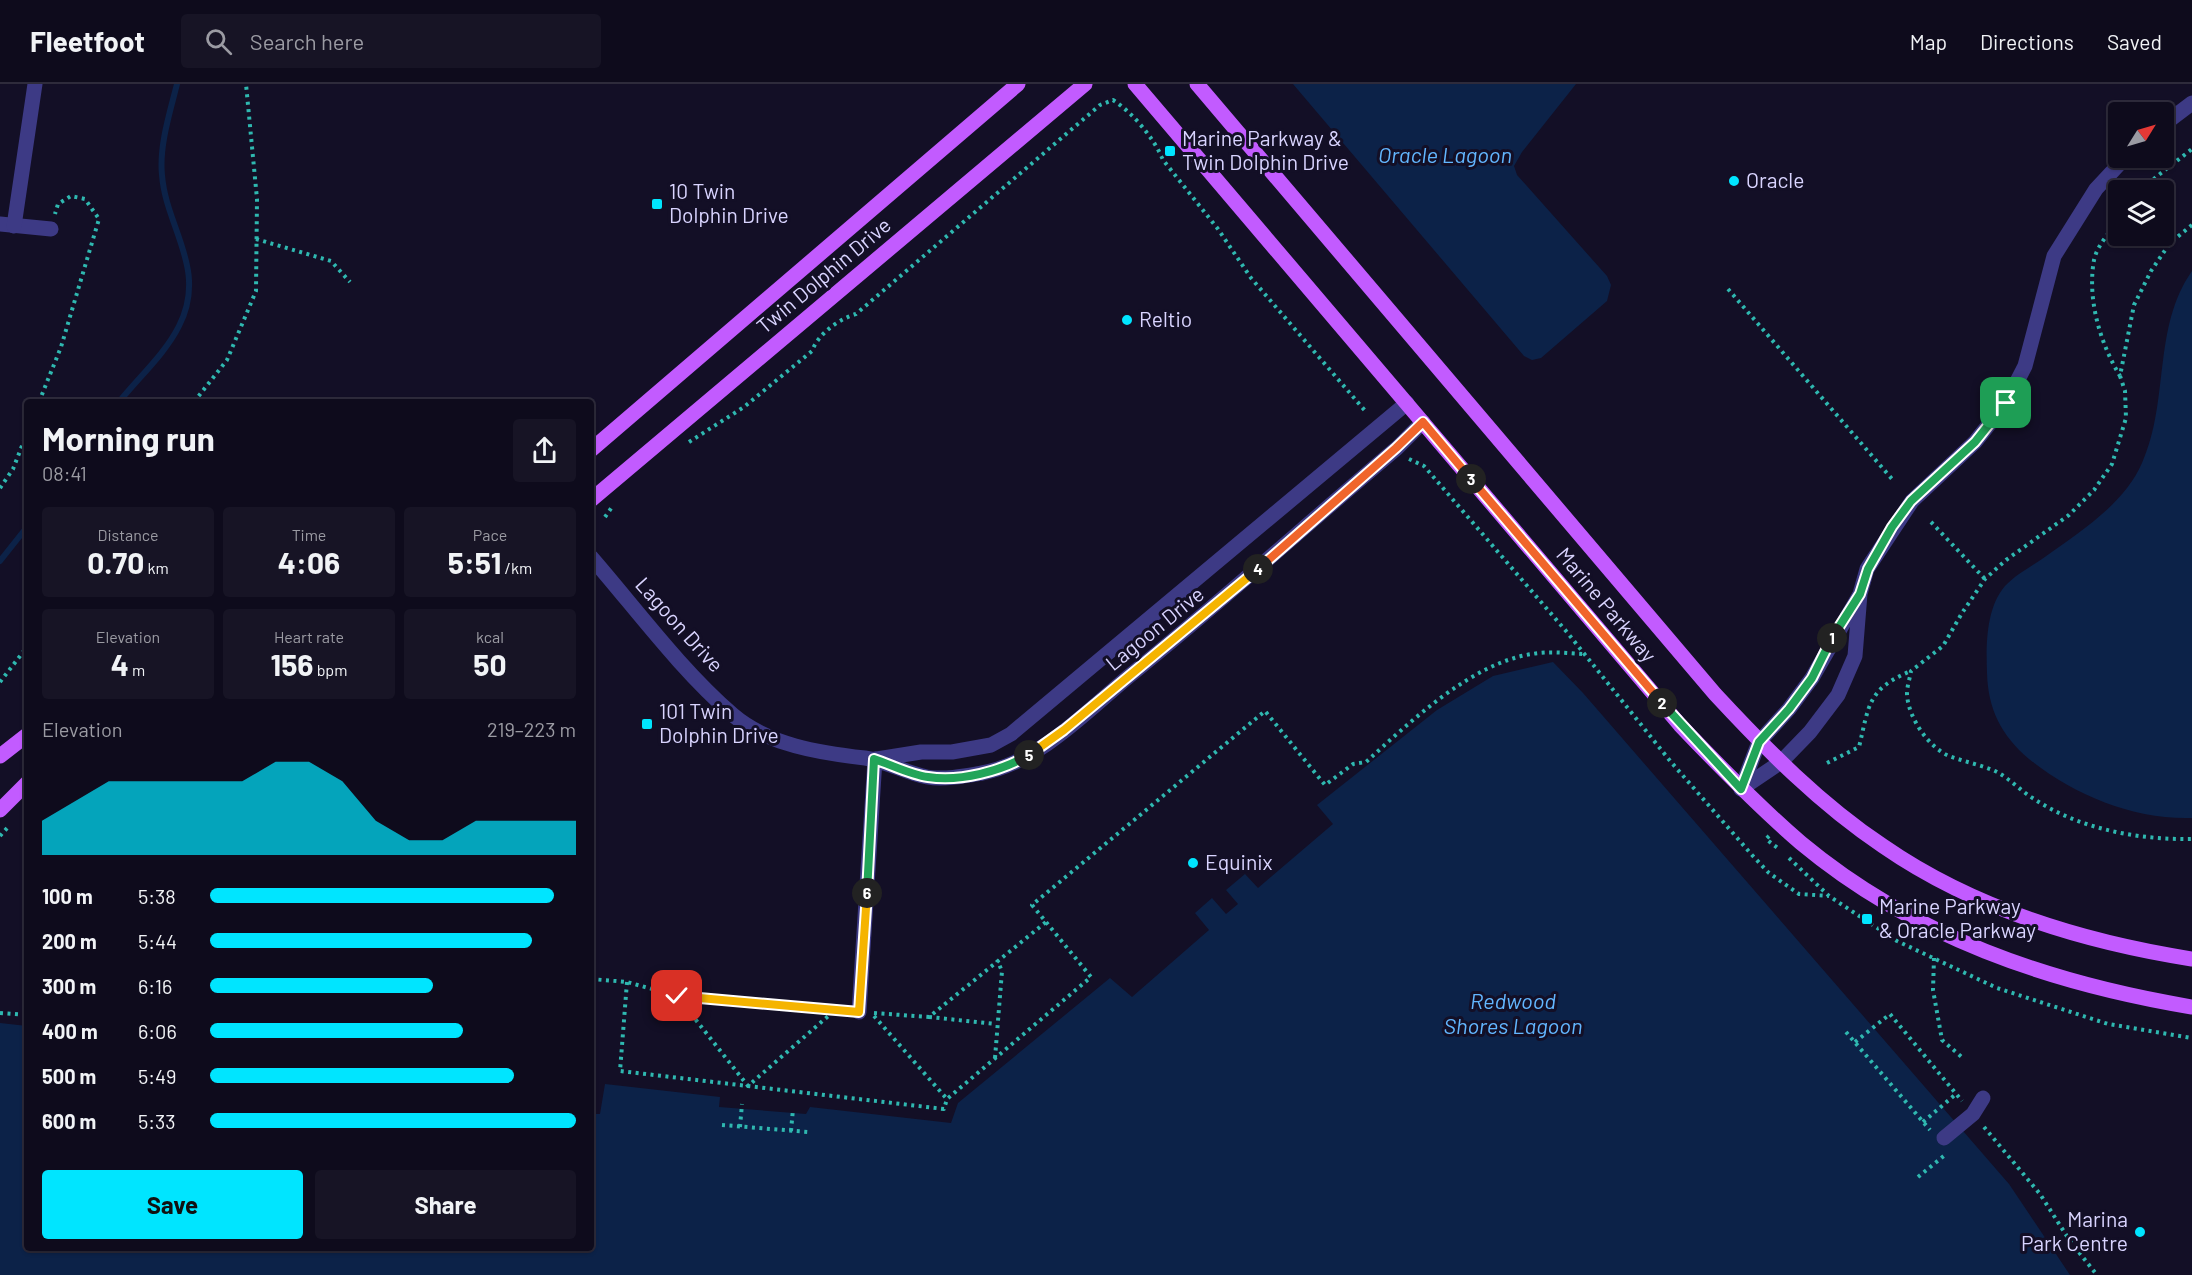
<!DOCTYPE html>
<html lang="en">
<head>
<meta charset="utf-8">
<style>
	:root { --surface:#0e0b1c; --page:#171425; --text:#f1f3f6; --muted:#9b9ba3; --line:#2e2b3b; --accent:#00e5ff }
	body { margin:0; font-family:Barlow,sans-serif; background:var(--page); color:var(--text); height:100vh; display:flex; flex-direction:column; font-size:22px; white-space:nowrap }
	* { box-sizing:border-box; margin:0 }
	p { font-size:20px; color:var(--muted) }
	.icon { flex:none; width:33px; height:33px; fill:none; stroke:currentColor; stroke-width:2; stroke-linecap:round; stroke-linejoin:round }
	.map { position:relative; flex:1; overflow:hidden }
	.panel { position:absolute; left:24px; top:315px; width:570px; height:852px; display:flex; flex-direction:column; background:var(--surface); border-radius:6px; box-shadow:0 2px 4px #0004,0 0 0 2px var(--line) }
	.panel>* { flex:none }
	.needle { width:39px; rotate:53deg }
	.fabs { position:absolute; left:2108px; top:18px; display:grid; gap:12px }
	.fabs a { display:grid; place-items:center; width:66px; height:66px; border-radius:6px; background:var(--surface); box-shadow:0 2px 4px #0004,0 0 0 2px var(--line); font-size:30px }
	.pin { position:absolute; display:grid; place-items:center; width:51px; height:51px; color:#fff; margin:-26px; border-radius:12px; box-shadow:0 3px 9px #0006 }
	.km { position:absolute; width:30px; height:30px; margin:-15px; border-radius:50%; background:#222; color:#fff; font-size:16px; line-height:30px; text-align:center }
	.round { display:grid; place-items:center; flex:none; width:63px; height:63px; border-radius:6px; background:var(--page) }
	.headline { display:flex; align-items:center; justify-content:space-between; height:102px; padding:0 18px }
	h1 { font-size:33px; font-weight:700; line-height:45px }
	.metrics { display:grid; grid-template-columns:repeat(3,1fr); gap:9px; height:102px; padding:6px 18px }
	.metrics div { display:grid; align-content:center; border-radius:6px; background:var(--page); text-align:center }
	.metrics b { font-size:30px; font-weight:700 }
	.metrics small { font-size:16px; font-weight:400 }
	.metrics p { font-size:16px }
	.chart { height:168px; padding:12px 18px }
	.chart p { display:flex; justify-content:space-between }
	.chart svg { width:100%; height:108px; margin-top:6px; fill:var(--accent); opacity:.7 }
	.primary-button { display:flex; gap:12px; margin-top:auto; padding:12px 18px }
	.primary-button a { flex:1; height:69px; border-radius:6px; background:var(--accent); color:#111; font-size:24px; font-weight:700; line-height:69px; text-align:center }
	.primary-button a+a { background:var(--page); color:var(--text) }
	ul { padding:0 18px; list-style:none; font-size:20px }
	li { display:grid; grid-template-columns:96px 72px 1fr; align-items:center; height:45px }
	li i { height:15px; border-radius:8px; background:var(--accent) }
	header { display:flex; align-items:center; gap:36px; box-sizing:border-box; height:84px; padding:0 30px; background:var(--surface); border-bottom:2px solid var(--line) }
	header strong { font-size:28px }
	nav { display:flex; gap:33px; margin-inline-start:auto; font-size:21px }
	.search { width:420px; height:54px; background:var(--page); display:flex; align-items:center; gap:15px; box-sizing:border-box; padding:0 21px; border-radius:6px; color:var(--muted); font-size:22px }
	.map>svg:first-child { display:block }
	.water { fill:#0c2248 }
	.lines { fill:none; stroke-linecap:round; stroke-linejoin:round }
	.stream { stroke:#0c2248; stroke-width:6 }
	.path { stroke:#2fb8b0; stroke-width:4; stroke-dasharray:3 4.5; stroke-linecap:butt }
	.minor { stroke:#3d3a85; stroke-width:15 }
	.major { stroke:#c25bff; stroke-width:15 }
	.split-1-casing { stroke:#fff; stroke-width:12 }
	.split-2-casing { stroke:#fff; stroke-width:12 }
	.split-3-casing { stroke:#fff; stroke-width:12 }
	.split-4-casing { stroke:#fff; stroke-width:12 }
	.split-5-casing { stroke:#fff; stroke-width:12 }
	.split-6-casing { stroke:#fff; stroke-width:12 }
	.split-7-casing { stroke:#fff; stroke-width:12 }
	.split-1 { stroke:#22a559; stroke-width:8 }
	.split-2 { stroke:#22a559; stroke-width:8 }
	.split-3 { stroke:#f0652b; stroke-width:8 }
	.split-4 { stroke:#f0652b; stroke-width:8 }
	.split-5 { stroke:#f5b400; stroke-width:8 }
	.split-6 { stroke:#22a559; stroke-width:8 }
	.split-7 { stroke:#f5b400; stroke-width:8 }
	.poi-dot { fill:#00e5ff; stroke:#130f26; stroke-width:2 }
	.labels { text-anchor:middle; stroke-width:6; stroke-linejoin:round; paint-order:stroke }
	.poi-label { font-size:21px; fill:#d9d4ff; stroke:#130f26; text-anchor:start }
	.street-label { font-size:21px; fill:#d9d4ff; stroke:#130f26 }
	.water-label { font-size:22px; font-style:italic; fill:#62b6ff; stroke:#130f26 }
</style>
</head>
<body>
<header>
<strong>Fleetfoot</strong>
<div class="search"><svg class="icon" aria-label="search" viewBox="0 0 24 24"><circle cx="10" cy="10" r="6"/><path d="M15 15l6 6"/></svg>Search here</div>
<nav><a>Map</a><a>Directions</a><a>Saved</a></nav>
</header>
<div class="map">
<svg width="2192" height="1191" viewBox="0 0 2192 1191">
	<rect width="100%" height="100%" fill="#130f26"/>
	<g class="water">
		<polygon points="1293,0 1576,0 1522,68 1514,82 1517,91 1607,192 1611,201 1607,217 1541,274 1532,276 1524,272"/>
		<path d="M2192 187V734C2134 736 2074 711 2029 675 2001 651 1988 625 1987 589 1986 561 1986 524 2005 502 2015 491 2030 483 2042 475 2078 449 2124 421 2142 379 2170 317 2152 244 2192 187Z"/>
		<polygon points="1553,578 1583,609 2009,1100 2070,1191 0,1191 0,939 27,942 27,1164 591,1164 591,1030 600,1030 605,1000 720,1013 719,1023 806,1030 810,1023 951,1039 958,1019 1110,894 1132,913 1209,846 1195,829 1212,814 1226,830 1238,820 1226,806 1245,790 1258,804 1333,740 1317,721 1437,626 1493,592"/>
	</g>
	<g class="lines">
		<g class="stream">
			<path d="M119 318C139 293 165 270 179 242 208 185 166 144 162 91 159 62 170 28 177 0"/>
			<polyline points="0,477 27,443"/>
		</g>
		<g class="path">
			<polyline points="2143,106 2156,93 2192,65"/>
			<path d="M2118 137C2109 149 2097 162 2094 176 2087 215 2100 259 2120 292"/>
			<path d="M2192 141 2170 159 2151 187 2134 221 2120 292 2125 307 2126 334 2112 380 2094 406 2069 431 2006 476 1985 495 1962 529 1943 562 1911 587C1910 594 1907 602 1907 610 1908 633 1928 663 1949 672 1965 678 1982 681 1997 688 2010 695 2021 707 2034 715 2080 745 2138 756 2192 755"/>
			<polyline points="256,155 331,177 350,198"/>
			<polyline points="1728,205 1892,395"/>
			<polyline points="39,318 61,263 99,135 85,115 71,112 58,120 55,130"/>
			<polyline points="194,318 227,276 256,207 257,115 246,0"/>
			<path d="M689 358 744 323 812 267C818 250 839 235 856 230L1100 21 1113 16C1133 29 1154 54 1163 76L1218 145 1251 194 1367 329"/>
			<polyline points="1409,375 1424,382 1566,547 1671,678 1752,771 1769,789 1799,810 1829,812"/>
			<polyline points="0,404 13,385 27,349"/>
			<polyline points="605,433 612,423"/>
			<polyline points="1931,438 1985,495"/>
			<polyline points="0,598 27,563"/>
			<path d="M1827 679 1859 663C1869 622 1867 605 1911 587"/>
			<polyline points="0,752 9,742"/>
			<polyline points="1769,752 1766,755 1779,765"/>
			<polyline points="1789,774 1829,812 1897,857 1997,904 2108,940 2192,954"/>
			<polyline points="1934,874 1933,906 1942,956 1964,975"/>
			<polyline points="591,895 627,898 677,912 842,927"/>
			<polyline points="627,898 620,987 944,1025 947,1015 1091,893 1046,838"/>
			<polyline points="677,912 748,1002 834,927"/>
			<polyline points="0,929 27,931"/>
			<path d="M874 929 929 933 1046 838 1032 821 1265 627 1325 701 1353 680 1366 678C1409 639 1471 579 1532 570 1548 567 1566 569 1583 570"/>
			<polyline points="874,932 947,1015"/>
			<polyline points="929,933 996,940"/>
			<polyline points="1846,948 1930,1046"/>
			<polyline points="1855,958 1890,930 1962,1017"/>
			<polyline points="995,974 1002,887 997,876"/>
			<polyline points="1923,1038 1956,1010"/>
			<polyline points="722,1041 808,1048"/>
			<polyline points="740,1043 742,1020"/>
			<polyline points="1984,1043 2040,1110 2070,1157 2097,1191"/>
			<polyline points="791,1047 793,1025"/>
			<polyline points="1918,1093 1945,1071"/>
		</g>
		<g class="minor">
			<polyline points="2163,41 2192,19"/>
			<polyline points="0,140 51,145"/>
			<polyline points="14,142 35,0"/>
			<path d="M591 473C637 526 680 585 733 631 768 661 820 669 865 674 886 677 906 689 927 693 944 696 965 692 982 689 1039 678 1085 629 1128 593 1220 519 1307 440 1397 364L1423 338"/>
			<polyline points="877,675 921,668 952,668 991,661 1011,650 1407,319"/>
			<polyline points="1741,705 1781,678 1810,648 1838,611 1855,572 1860,510 1867,485 1912,417 1975,358 2006,319 2025,282 2054,172 2096,105 2125,74"/>
			<polyline points="1741,705 1759,658 1789,625 1812,594 1859,512"/>
			<polyline points="859,928 875,675"/>
			<polyline points="1944,1054 1973,1030 1983,1014"/>
		</g>
		<g class="major">
			<path d="M1135 0 1680 641C1719 682 1758 722 1801 759 1914 853 2049 899 2192 923"/>
			<path d="M1197 0 1715 610C1766 665 1820 720 1883 762 1974 825 2084 858 2192 875"/>
			<polyline points="591,366 1018,0"/>
			<polyline points="591,416 1085,0"/>
			<polyline points="0,672 27,651"/>
			<polyline points="0,726 27,699"/>
		</g>
	</g>
	<g class="lines">
		<g class="split-1-casing">
			<polyline id="split-1" points="1832,554 1860,510 1868,485 1892,443 1911,417 1975,358 2006,319"/>
		</g>
		<g class="split-2-casing">
			<polyline id="split-2" points="1662,619 1741,705 1759,658 1789,625 1812,594 1832,554"/>
		</g>
		<g class="split-3-casing">
			<polyline id="split-3" points="1471,395 1662,619"/>
		</g>
		<g class="split-4-casing">
			<polyline id="split-4" points="1258,485 1396,364 1423,338 1471,395"/>
		</g>
		<g class="split-5-casing">
			<polyline id="split-5" points="1029,671 1064,646 1258,485"/>
		</g>
		<g class="split-6-casing">
			<path id="split-6" d="M867 809 874 675C892 681 911 691 928 693 961 698 1001 687 1029 671"/>
		</g>
		<g class="split-7-casing">
			<polyline id="split-7" points="677,912 859,928 867,809"/>
		</g>
		<use href="#split-1" class="split-1"/>
		<use href="#split-2" class="split-2"/>
		<use href="#split-3" class="split-3"/>
		<use href="#split-4" class="split-4"/>
		<use href="#split-5" class="split-5"/>
		<use href="#split-6" class="split-6"/>
		<use href="#split-7" class="split-7"/>
	</g>
	<g class="poi-dot">
		<rect x="1164" y="61" width="12" height="12" rx="3"/>
		<circle cx="1734" cy="97" r="6"/>
		<rect x="651" y="114" width="12" height="12" rx="3"/>
		<circle cx="1127" cy="236" r="6"/>
		<rect x="641" y="634" width="12" height="12" rx="3"/>
		<circle cx="1193" cy="779" r="6"/>
		<rect x="1861" y="829" width="12" height="12" rx="3"/>
		<circle cx="2140" cy="1148" r="6"/>
	</g>
	<g class="labels">
		<g class="poi-label">
			<text x="1182" y="62">Marine Parkway &amp;<tspan x="1182" dy="24">Twin Dolphin Drive</tspan></text>
			<text x="1746" y="104">Oracle</text>
			<text x="669" y="115">10 Twin<tspan x="669" dy="24">Dolphin Drive</tspan></text>
			<text x="1139" y="243">Reltio</text>
			<text x="659" y="635">101 Twin<tspan x="659" dy="24">Dolphin Drive</tspan></text>
			<text x="1205" y="786">Equinix</text>
			<text x="1879" y="830">Marine Parkway<tspan x="1879" dy="24">&amp; Oracle Parkway</tspan></text>
			<text x="2128" y="1143" text-anchor="end">Marina<tspan x="2128" dy="24">Park Centre</tspan></text>
		</g>
		<g class="street-label">
			<text transform="translate(824 192) rotate(-40)" y="7">Twin Dolphin Drive</text>
			<text transform="translate(1606 521) rotate(50)" y="7">Marine Parkway</text>
			<text transform="translate(679 541) rotate(48)" y="7">Lagoon Drive</text>
			<text transform="translate(1155 545) rotate(-39)" y="7">Lagoon Drive</text>
		</g>
		<g class="water-label">
			<text x="1445" y="79">Oracle Lagoon</text>
			<text x="1513" y="925">Redwood<tspan x="1513" dy="25">Shores Lagoon</tspan></text>
		</g>
	</g>
</svg>
<div class="fabs">
<a><svg class="needle" viewBox="-14 -14 28 28"><path d="M0-13l5 13h-10z" fill="#e53935"/><path d="M0 13l5-13h-10z" fill="#9b9ba3"/></svg></a>
<a><svg class="icon" aria-label="layers" viewBox="0 0 24 24"><path d="M12 4l9 5-9 5-9-5zM3 14l9 5 9-5"/></svg></a>
</div>
<div class="pin" style="left:2006px;top:319px;background:#1e9e55"><svg class="icon" aria-label="arrive" viewBox="0 0 24 24"><path d="M6 21V4h12l-3 4 3 4H6"/></svg></div>
<div class="pin" style="left:677px;top:912px;background:#d93025"><svg class="icon" aria-label="check" viewBox="0 0 24 24"><path d="M5 12l5 5 9-10"/></svg></div>
<b class="km" style="left:1832px;top:554px">1</b>
<b class="km" style="left:1662px;top:619px">2</b>
<b class="km" style="left:1471px;top:395px">3</b>
<b class="km" style="left:1258px;top:485px">4</b>
<b class="km" style="left:1029px;top:671px">5</b>
<b class="km" style="left:867px;top:809px">6</b>
<section class="panel">
<div class="headline"><div><h1>Morning run</h1><p>08:41</p></div><a class="round"><svg class="icon" aria-label="share" viewBox="0 0 24 24"><path d="M12 15V3M7 8l5-5 5 5M5 13v7h14v-7"/></svg></a></div>
<div class="metrics">
<div><p>Distance</p><b>0.70<small> km</small></b></div>
<div><p>Time</p><b>4:06</b></div>
<div><p>Pace</p><b>5:51<small> /km</small></b></div>
</div>
<div class="metrics">
<div><p>Elevation</p><b>4<small> m</small></b></div>
<div><p>Heart rate</p><b>156<small> bpm</small></b></div>
<div><p>kcal</p><b>50</b></div>
</div>
<div class="chart"><p><span>Elevation</span>219–223 m</p>
<svg viewBox="0 0 160 44" preserveAspectRatio="none"><path d="M0 44V30L10 22L20 14L30 14L40 14L50 14L60 14L70 6L80 6L90 14L100 30L110 38L120 38L130 30L140 30L150 30L160 30V44z"/></svg>
</div>
<ul>
<li><b>100 m</b>5:38<i style="width:94%"></i></li>
<li><b>200 m</b>5:44<i style="width:88%"></i></li>
<li><b>300 m</b>6:16<i style="width:61%"></i></li>
<li><b>400 m</b>6:06<i style="width:69%"></i></li>
<li><b>500 m</b>5:49<i style="width:83%"></i></li>
<li><b>600 m</b>5:33<i style="width:100%"></i></li>
</ul>
<div class="primary-button"><a>Save</a><a>Share</a></div>
</section>
</div>
</body>
</html>
